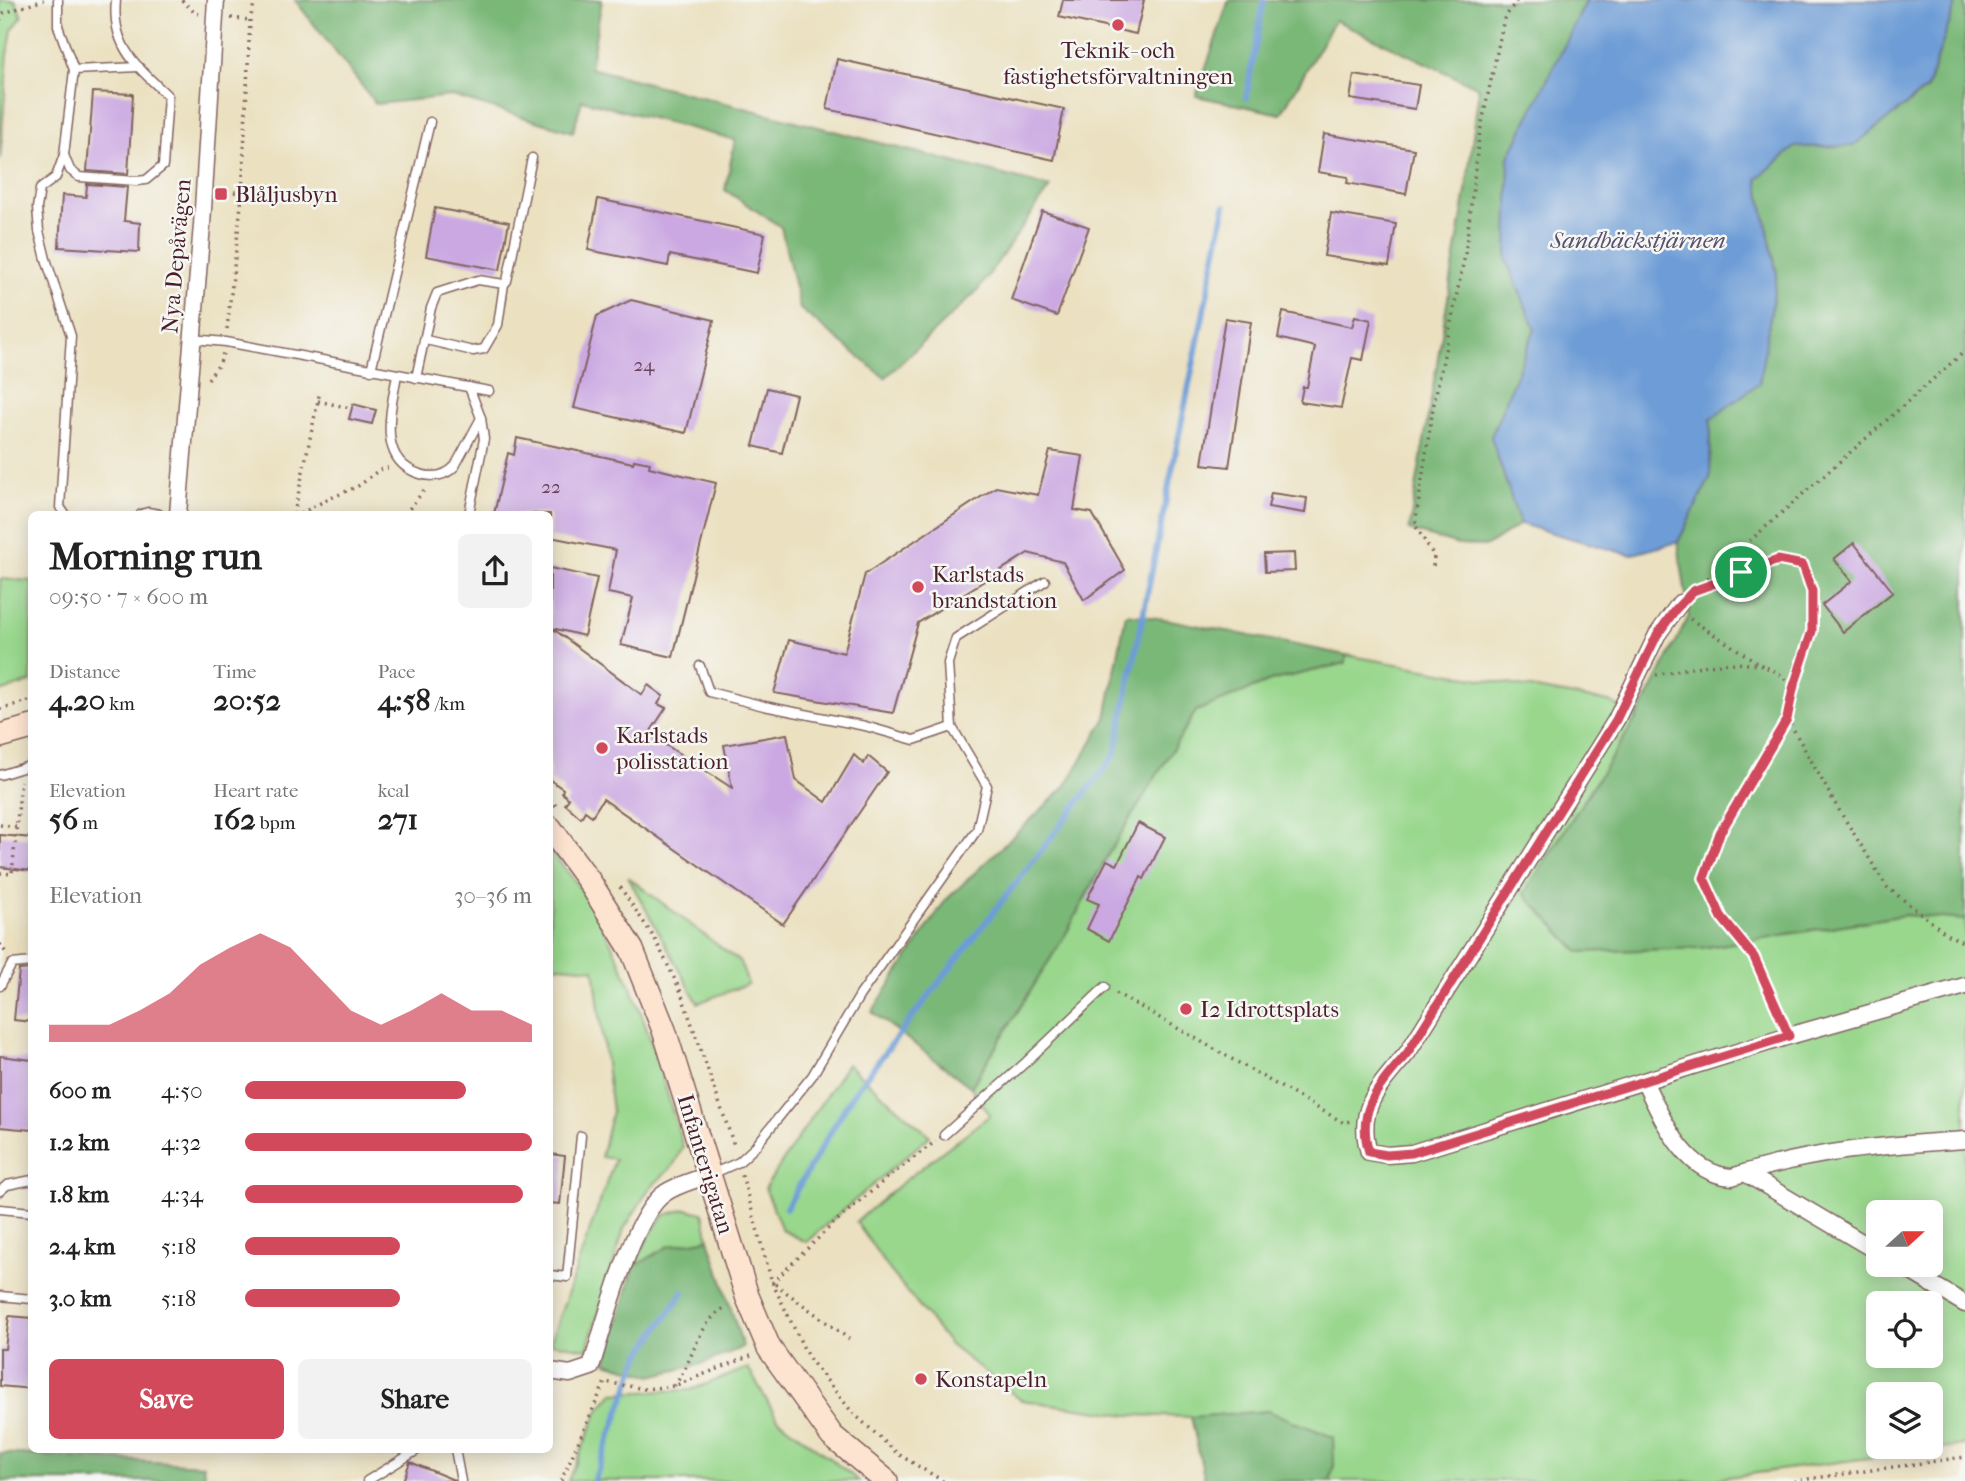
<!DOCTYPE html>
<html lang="en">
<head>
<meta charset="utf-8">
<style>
	:root { --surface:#fff; --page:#f2f2f2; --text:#222; --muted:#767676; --accent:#d1495b }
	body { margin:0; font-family:"IM FELL French Canon",serif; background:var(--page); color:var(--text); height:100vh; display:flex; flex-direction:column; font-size:26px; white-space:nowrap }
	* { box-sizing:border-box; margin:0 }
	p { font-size:23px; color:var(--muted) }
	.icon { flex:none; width:38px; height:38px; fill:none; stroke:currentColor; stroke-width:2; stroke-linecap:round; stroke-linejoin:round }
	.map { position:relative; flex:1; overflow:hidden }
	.sheet { position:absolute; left:28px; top:511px; width:525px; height:942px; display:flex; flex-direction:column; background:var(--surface); border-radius:10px; box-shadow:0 4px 18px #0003 }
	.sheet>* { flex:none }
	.needle { width:46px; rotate:69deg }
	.tools { position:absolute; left:1866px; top:1200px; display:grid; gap:14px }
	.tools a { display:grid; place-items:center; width:77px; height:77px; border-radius:10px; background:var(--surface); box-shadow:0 4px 18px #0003; font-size:35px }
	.pin { position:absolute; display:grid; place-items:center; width:60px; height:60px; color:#fff; margin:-30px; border:4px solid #fff; border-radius:50%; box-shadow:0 2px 7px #0007 }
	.round { display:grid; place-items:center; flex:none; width:74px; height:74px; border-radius:10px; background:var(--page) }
	.summary { display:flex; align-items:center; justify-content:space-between; height:119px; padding:0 21px }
	h1 { font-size:38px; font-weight:700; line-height:52px }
	.metrics { display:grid; grid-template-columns:repeat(3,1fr); gap:10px; height:119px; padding:7px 21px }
	.metrics div { display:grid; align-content:center }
	.metrics b { font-size:30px; font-weight:700 }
	.metrics small { font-size:19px; font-weight:400 }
	.metrics p { font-size:19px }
	.chart { height:196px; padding:14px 21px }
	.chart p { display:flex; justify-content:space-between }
	.chart svg { width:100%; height:126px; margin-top:7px; fill:var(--accent); opacity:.7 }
	.cta { display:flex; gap:14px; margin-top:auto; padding:14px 21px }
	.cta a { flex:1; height:80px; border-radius:10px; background:var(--accent); color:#fff; font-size:28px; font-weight:700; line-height:80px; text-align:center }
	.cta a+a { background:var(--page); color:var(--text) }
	ul { padding:0 21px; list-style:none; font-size:23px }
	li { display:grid; grid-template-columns:112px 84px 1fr; align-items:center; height:52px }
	li i { height:18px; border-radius:9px; background:var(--accent) }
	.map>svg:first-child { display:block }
	.green { fill:#99d78d; stroke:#727b5c; stroke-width:2; fill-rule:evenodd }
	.forest { fill:#7ab878; stroke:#626c52; stroke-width:2 }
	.water { fill:#6d9cd6; stroke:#5c5e80; stroke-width:2 }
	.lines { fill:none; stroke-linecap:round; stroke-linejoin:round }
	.stream { stroke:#6d9cd6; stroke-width:6 }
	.building { fill:#cba8e2 }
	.lane-casing { stroke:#826360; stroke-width:11 }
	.street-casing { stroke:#826360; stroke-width:19 }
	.secondary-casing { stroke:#826360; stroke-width:26 }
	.path { stroke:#826360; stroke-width:3.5; stroke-dasharray:2 5; stroke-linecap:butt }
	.lane { stroke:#fff; stroke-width:8 }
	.street { stroke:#fff; stroke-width:16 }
	.secondary { stroke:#fde4d1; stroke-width:23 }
	.route-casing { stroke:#fff; stroke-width:14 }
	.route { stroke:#d1495b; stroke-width:9 }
	.poi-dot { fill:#d1495b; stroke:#f6f6f2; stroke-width:2.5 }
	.labels { text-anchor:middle; stroke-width:5; stroke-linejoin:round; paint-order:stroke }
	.number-label { font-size:19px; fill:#6a4159 }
	.poi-label { font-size:23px; fill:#4a1f2b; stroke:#f6f6f2; text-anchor:start }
	.street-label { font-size:23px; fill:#4a1f2b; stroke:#f6f6f2 }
	.water-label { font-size:24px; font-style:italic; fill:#58516f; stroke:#f6f6f2 }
</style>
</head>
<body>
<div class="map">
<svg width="1965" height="1481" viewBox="0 0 1965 1481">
	<rect width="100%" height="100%" fill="#f6f6f2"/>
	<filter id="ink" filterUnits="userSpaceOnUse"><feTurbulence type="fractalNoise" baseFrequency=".0143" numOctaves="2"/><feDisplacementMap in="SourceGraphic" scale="14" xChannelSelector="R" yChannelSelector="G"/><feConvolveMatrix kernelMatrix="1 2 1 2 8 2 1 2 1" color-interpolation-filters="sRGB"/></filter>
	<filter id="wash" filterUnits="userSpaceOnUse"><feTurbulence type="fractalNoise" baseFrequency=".00686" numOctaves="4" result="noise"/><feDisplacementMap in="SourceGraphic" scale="28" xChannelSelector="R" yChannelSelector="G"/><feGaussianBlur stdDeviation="1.57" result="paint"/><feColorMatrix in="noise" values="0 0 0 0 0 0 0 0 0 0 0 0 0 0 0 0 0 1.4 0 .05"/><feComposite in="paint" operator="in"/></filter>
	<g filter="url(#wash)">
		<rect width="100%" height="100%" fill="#ebe1c1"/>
		<g class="green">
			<polygon points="0,0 15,0 22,17 12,30 8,53 0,161"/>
			<polygon points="0,579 32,581 31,682 0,692"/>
			<path d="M1346 655 1609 702 1638 716 1524 894 1579 952 1701 948 1905 915 1965 920V1445L1698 1481H1330L1334 1464 1268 1411 1191 1417 1128 1415 1021 1400 950 1345 889 1269 856 1222 899 1185 990 1115 971 1087 1068 930 1106 858 1196 711 1270 681 1346 663ZM1878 1213H1930V1265H1878ZM1878 1304H1930V1356H1878ZM1878 1395H1930V1447H1878Z"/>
			<path d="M550 851C560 863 571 875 580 888 633 971 656 1054 683 1147L673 1166 649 1189 624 1229 587 1349 550 1343 615 1159 601 1157 612 1111 594 969 550 965Z"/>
			<polygon points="628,877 740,962 748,984 698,1003"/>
			<polygon points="847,1064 930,1136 806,1242 782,1230 765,1188"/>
			<polygon points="686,1209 703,1213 709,1239 669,1246 634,1267 648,1238 664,1215"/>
			<polygon points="748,1368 777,1418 859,1481 568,1481 600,1408 613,1393 691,1390"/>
		</g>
		<g class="forest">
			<polygon points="295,0 602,0 590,68 1050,187 978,290 885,378 800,309 781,227 725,190 735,140 582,100 573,132 452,96 376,104"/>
			<polygon points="1229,0 1587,0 1509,157 1507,261 1535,329 1491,437 1520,524 1487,546 1458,545 1409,530 1466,191 1479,88 1335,20 1281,114 1196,96"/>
			<polygon points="1957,0 1965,0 1965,920 1905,915 1701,948 1579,952 1524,894 1638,716 1689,616 1678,542 1710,478 1711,419 1759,383 1777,274 1757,179 1795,147 1853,146 1927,89"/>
			<polygon points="1126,614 1165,619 1346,655 1346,663 1270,681 1196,711 1106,858 1068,930 971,1087 872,1012 945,901 1065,787 1106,718"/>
			<polygon points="709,1239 743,1347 705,1363 652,1376 606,1362 634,1267 669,1246"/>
			<polygon points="1268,1411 1333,1437 1334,1464 1330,1481 1205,1481 1191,1417"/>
			<polygon points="0,1453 203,1465 205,1481 0,1481"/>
		</g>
		<polygon class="water" points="1587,0 1957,0 1927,88 1853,146 1795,147 1757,179 1777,274 1759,383 1711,419 1710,478 1678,542 1630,555 1520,524 1491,437 1535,329 1507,261 1509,157"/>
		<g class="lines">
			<g class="stream">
				<polyline points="1246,98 1264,0"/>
				<polyline points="786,1208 853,1094 1115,755 1225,206"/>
				<polyline points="594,1481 639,1357 683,1292"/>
			</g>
		</g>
		<g id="blocks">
			<g class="building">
				<polygon points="1063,0 1144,0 1136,34 1059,17"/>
				<polygon points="837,59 1064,109 1054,160 827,109"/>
				<polygon points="1354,75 1419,85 1415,109 1350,99"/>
				<polygon points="93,92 133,94 128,174 87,171"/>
				<polygon points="1324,134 1414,149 1406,194 1347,183 1348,177 1318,172"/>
				<polygon points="87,184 127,187 124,221 140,223 139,252 59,247 62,195 86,197"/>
				<polygon points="598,199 765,234 757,273 670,255 668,266 588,250"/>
				<polygon points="435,208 509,222 500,270 426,256"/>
				<polygon points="1042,211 1089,227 1057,316 1011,300"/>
				<polygon points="1331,213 1396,224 1389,266 1324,256"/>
				<polygon points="631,300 714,320 686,433 574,408 597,316"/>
				<polygon points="1283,312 1352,327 1355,316 1371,320 1363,360 1352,358 1341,408 1300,402 1303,387 1307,387 1315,347 1278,338"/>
				<polygon points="1225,318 1251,322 1229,467 1202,464"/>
				<polygon points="767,388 796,395 782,453 753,446"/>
				<polygon points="353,404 376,410 372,424 349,419"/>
				<polygon points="517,438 633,463 634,460 650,463 649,467 716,483 673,657 621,645 633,598 608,593 616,550 550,537 550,514 494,514 508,453 514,455"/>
				<polygon points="1050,451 1083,456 1074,510 1092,513 1125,570 1084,600 1063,562 1028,553 918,623 893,713 774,693 789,640 844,653 865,574 996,487 1038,495"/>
				<polygon points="1271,493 1307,498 1305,513 1268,507"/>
				<polygon points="1854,543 1893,592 1843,632 1822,605 1852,581 1834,559"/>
				<polygon points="1294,553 1295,571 1265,572 1264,554"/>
				<polygon points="550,568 597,578 584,636 552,628 642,695 648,685 663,696 658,704 666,708 649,734 732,788 724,745 787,734 796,780 826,802 854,755 864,764 868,756 887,772 783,924 603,799 592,816 585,811 581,818 565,804 569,799 562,793 563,789 550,780"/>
				<polygon points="1138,823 1165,837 1144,879 1141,877 1109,941 1087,929 1099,904 1087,899 1107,860 1117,865"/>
				<polygon points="0,835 32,838 32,871 0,867"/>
				<polygon points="32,969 32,1022 14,1020 19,970"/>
				<polygon points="0,1056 32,1060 32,1130 0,1127"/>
				<polygon points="550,1154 565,1156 560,1204 550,1203"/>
				<polygon points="9,1316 32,1318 32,1389 0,1386 0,1349 5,1349"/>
				<polygon points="410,1462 454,1480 454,1481 403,1481"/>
			</g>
		</g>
	</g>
	<g filter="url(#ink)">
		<use href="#blocks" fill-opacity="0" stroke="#826360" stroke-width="2"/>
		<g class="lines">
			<g class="lane-casing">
				<g id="lane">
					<polyline points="58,0 58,26 74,70 64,155 56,177 40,189 37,208 39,231 46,259 71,336 60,507 65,514"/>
					<polyline points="74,70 139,67"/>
					<path d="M64 155 70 170 79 177 136 181 146 180 163 166 168 96C137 66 111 47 116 0"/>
					<polyline points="192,339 226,342 489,391"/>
					<polyline points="426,340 473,351 484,349 498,325 504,284"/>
					<polyline points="371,370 430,122"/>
					<path d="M397 374C392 408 375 460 420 474 433 478 446 476 455 466L481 418"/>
					<polyline points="416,378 431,308 437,293 478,280 504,284 507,281 532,158"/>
					<polyline points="469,387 481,418 484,439 469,514"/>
					<polyline points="141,514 148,512 159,514"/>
					<polyline points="700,666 709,692 764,706 865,726 914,740 952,727"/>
					<polyline points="0,775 32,765"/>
					<polyline points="0,986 12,964 32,962"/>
					<polyline points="944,1135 1026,1062 1105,987"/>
					<polyline points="712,1174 739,1162 754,1148 812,1076 860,995 977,830 987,786 952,727 948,663 956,638 1045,581"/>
					<polyline points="0,1191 7,1185 32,1180"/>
					<polyline points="0,1209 32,1212"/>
					<polyline points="550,1275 567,1277 581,1136"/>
					<polyline points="0,1296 32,1299"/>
					<polyline points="455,1449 461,1481"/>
					<polyline points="367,1481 419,1449"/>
				</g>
			</g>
			<g class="street-casing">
				<g id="street">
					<polyline points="178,514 202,225 216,0"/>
					<path d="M1680 603 1657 635 1616 720 1408 1052C1382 1084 1355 1106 1369 1152L1387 1155 1412 1153 1789 1036 1965 986"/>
					<path d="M1644 1081C1662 1118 1684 1174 1732 1177 1808 1151 1886 1145 1965 1140"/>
					<polyline points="1745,1173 1878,1252"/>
					<polyline points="1900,1265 1965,1304"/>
					<path d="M550 1371 570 1374 591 1367C604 1327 632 1215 665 1193 678 1184 696 1180 711 1174"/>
				</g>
			</g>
			<g class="secondary-casing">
				<g id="secondary">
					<polyline points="0,736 32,727"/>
					<polyline points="550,828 589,881 632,950 664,1030 747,1296 769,1348 832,1436 886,1481"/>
				</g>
			</g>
			<g class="path">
				<polyline points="182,0 195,13 199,14"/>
				<polyline points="231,18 250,20"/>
				<polyline points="0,20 4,13 44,0"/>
				<polyline points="220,190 242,193"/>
				<polyline points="227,329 242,196 250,20 255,0"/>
				<polyline points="208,379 220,363 223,353"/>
				<polyline points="318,401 350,408"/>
				<polyline points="294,514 320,391"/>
				<path d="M301 514C319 502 339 495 358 486 369 480 375 469 388 468"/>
				<polyline points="405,514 425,489"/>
				<polyline points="1433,566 1434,556 1415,525 1433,408 1465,255 1479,137 1504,19 1517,0"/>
				<polyline points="1699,589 1778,560 1803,565 1812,591 1812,631 1793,689"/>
				<polyline points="1692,592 1965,351"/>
				<polyline points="1690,619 1763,666"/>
				<path d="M1656 675C1690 668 1752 652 1782 676 1786 680 1790 685 1793 689L1787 718 1720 833 1705 878 1722 917 1754 957 1783 1021"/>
				<polyline points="0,709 32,700"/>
				<polyline points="1787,718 1836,805 1887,887 1948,935 1965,943"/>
				<polyline points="550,799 557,807"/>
				<polyline points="0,825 17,827"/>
				<polyline points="0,873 12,874 21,781"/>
				<polyline points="620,887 655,939 680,990 735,1148"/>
				<polyline points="0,944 6,953"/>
				<polyline points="1116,993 1344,1123 1350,1121"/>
				<polyline points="742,1175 772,1282 808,1357 852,1412 898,1454 943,1481"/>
				<polyline points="772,1283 835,1222 886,1179 936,1141"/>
				<polyline points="775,1284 849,1339"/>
				<path d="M674 1386C695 1360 696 1322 728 1306"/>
				<polyline points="561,1481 605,1382 645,1389 674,1386 751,1356"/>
				<polyline points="1794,1481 1965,1457"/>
			</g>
			<use href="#lane" class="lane"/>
			<use href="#street" class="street"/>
			<use href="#secondary" class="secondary"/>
		</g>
	</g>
	<g class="lines" filter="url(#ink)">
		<g class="route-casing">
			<path id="route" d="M1778 560 1803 565 1812 591V631L1793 689 1787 719 1720 833 1704 878 1722 918 1754 957 1789 1036 1412 1153 1387 1155 1369 1152C1355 1107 1382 1084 1408 1052L1616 720 1657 635 1675 610 1693 591Z"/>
		</g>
		<use href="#route" class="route"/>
	</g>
	<g class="poi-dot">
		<circle cx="1118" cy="25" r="7"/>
		<rect x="214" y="187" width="14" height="14" rx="3.5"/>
		<circle cx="918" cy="587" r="7"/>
		<circle cx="602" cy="748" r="7"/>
		<circle cx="1186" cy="1009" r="7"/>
		<circle cx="921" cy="1379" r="7"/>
	</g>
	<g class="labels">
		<g class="number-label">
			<text x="644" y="371">24</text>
			<text x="551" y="493">22</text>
		</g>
		<g class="poi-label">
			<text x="1118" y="58" text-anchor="middle">Teknik- och<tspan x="1118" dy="26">fastighetsförvaltningen</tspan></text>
			<text x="235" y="202">Blåljusbyn</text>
			<text x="932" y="582">Karlstads<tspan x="932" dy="26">brandstation</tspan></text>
			<text x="616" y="743">Karlstads<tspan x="616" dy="26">polisstation</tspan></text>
			<text x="1200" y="1017">I2 Idrottsplats</text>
			<text x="935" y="1387">Konstapeln</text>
		</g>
		<g class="street-label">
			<text transform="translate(176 256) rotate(-85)" y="8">Nya Depåvägen</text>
			<text transform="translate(706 1164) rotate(73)" y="8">Infanterigatan</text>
		</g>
		<g class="water-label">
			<text x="1638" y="248">Sandbäckstjärnen</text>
		</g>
	</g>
</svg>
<div class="tools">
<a><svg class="needle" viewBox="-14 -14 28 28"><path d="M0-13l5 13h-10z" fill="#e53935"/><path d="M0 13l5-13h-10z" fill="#767676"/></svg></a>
<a><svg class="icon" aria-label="locate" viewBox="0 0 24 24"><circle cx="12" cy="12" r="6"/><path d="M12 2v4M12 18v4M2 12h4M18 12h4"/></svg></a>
<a><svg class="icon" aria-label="layers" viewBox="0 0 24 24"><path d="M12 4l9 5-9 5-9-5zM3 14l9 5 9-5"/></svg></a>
</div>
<div class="pin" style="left:1741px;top:572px;background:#1e9e55"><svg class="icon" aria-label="arrive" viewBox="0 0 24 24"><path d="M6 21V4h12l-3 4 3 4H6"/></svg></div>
<section class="sheet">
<div class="summary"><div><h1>Morning run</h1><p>09:50 · 7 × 600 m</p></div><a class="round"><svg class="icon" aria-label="share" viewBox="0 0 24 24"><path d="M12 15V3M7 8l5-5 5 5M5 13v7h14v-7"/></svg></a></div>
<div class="metrics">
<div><p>Distance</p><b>4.20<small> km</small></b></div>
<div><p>Time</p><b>20:52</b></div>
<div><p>Pace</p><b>4:58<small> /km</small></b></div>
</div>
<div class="metrics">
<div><p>Elevation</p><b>56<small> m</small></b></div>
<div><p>Heart rate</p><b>162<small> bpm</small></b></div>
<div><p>kcal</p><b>271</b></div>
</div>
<div class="chart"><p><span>Elevation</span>30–36 m</p>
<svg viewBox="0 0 160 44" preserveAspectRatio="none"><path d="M0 44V38L10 38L20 38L30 33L40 27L50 17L60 11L70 6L80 11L90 22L100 33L110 38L120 33L130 27L140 33L150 33L160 38V44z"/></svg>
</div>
<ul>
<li><b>600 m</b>4:50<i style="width:77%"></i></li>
<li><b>1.2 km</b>4:32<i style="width:100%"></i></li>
<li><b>1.8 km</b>4:34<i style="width:97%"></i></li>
<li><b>2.4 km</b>5:18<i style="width:54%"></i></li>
<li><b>3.0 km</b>5:18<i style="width:54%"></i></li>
</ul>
<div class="cta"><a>Save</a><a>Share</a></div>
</section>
</div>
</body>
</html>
